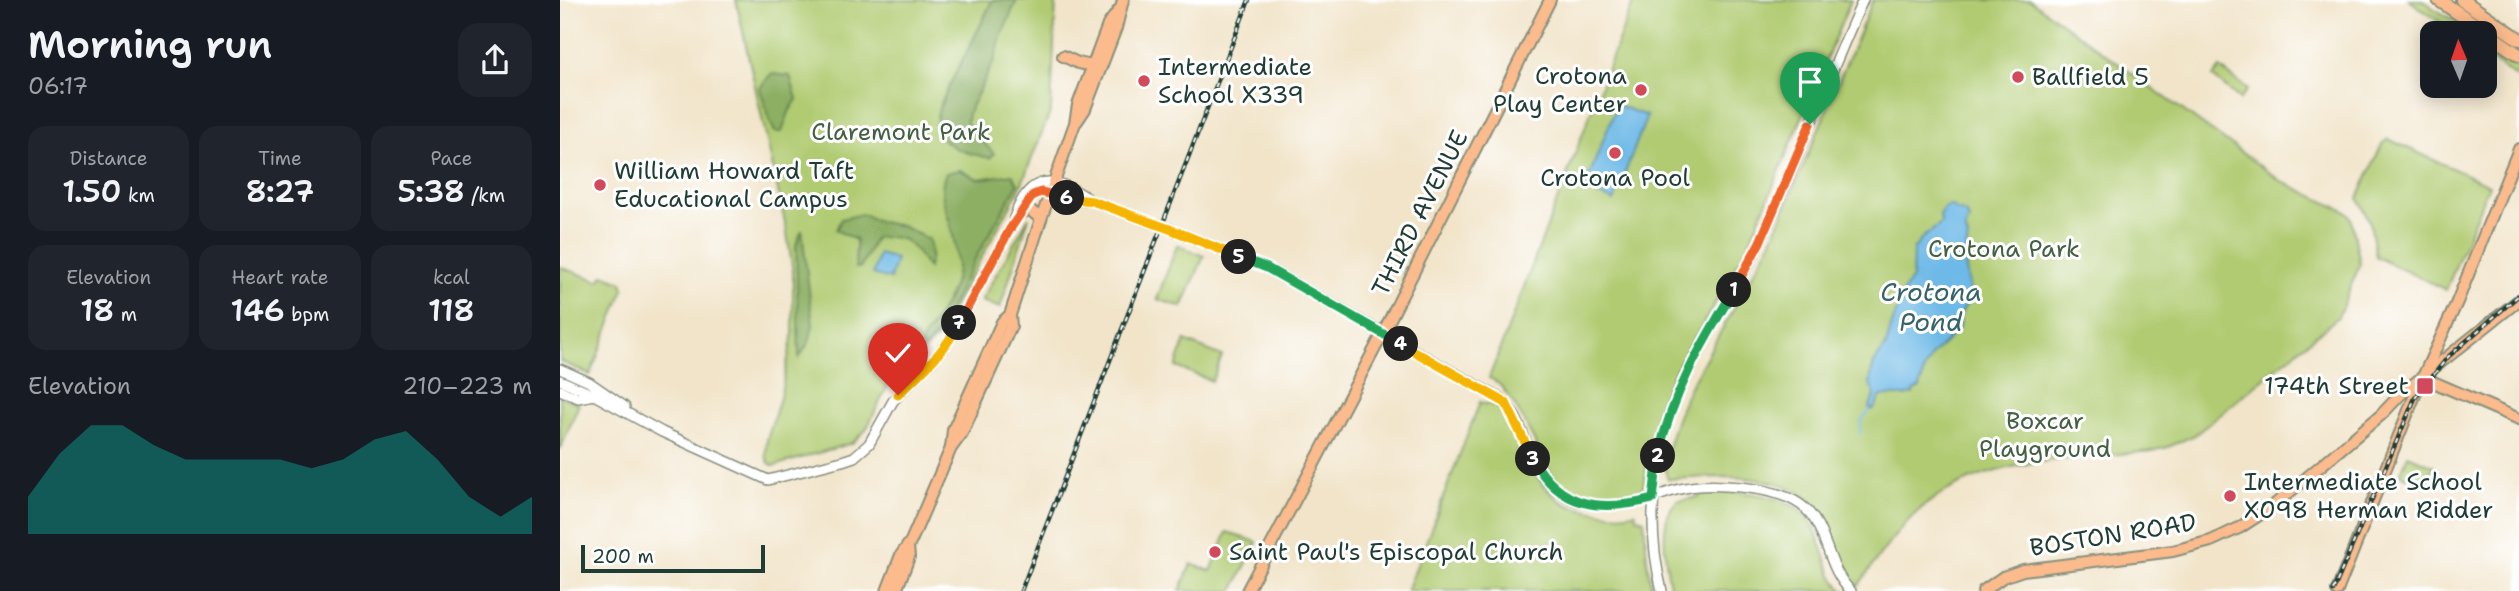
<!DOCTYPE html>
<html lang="en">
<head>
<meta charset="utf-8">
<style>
	:root { --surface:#171b24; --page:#20242c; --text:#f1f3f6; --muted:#9ea1a6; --accent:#0f766e }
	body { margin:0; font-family:"Shantell Sans",sans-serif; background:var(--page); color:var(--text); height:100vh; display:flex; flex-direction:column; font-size:26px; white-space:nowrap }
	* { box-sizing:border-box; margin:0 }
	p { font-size:23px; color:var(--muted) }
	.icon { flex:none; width:38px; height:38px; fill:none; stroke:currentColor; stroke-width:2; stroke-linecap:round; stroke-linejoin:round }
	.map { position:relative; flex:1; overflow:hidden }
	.drawer { display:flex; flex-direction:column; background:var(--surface); width:560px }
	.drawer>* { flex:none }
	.needle { width:46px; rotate:358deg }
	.fabs { position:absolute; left:1860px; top:21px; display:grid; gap:14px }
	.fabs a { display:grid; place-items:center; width:77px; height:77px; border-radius:14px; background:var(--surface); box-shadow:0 4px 18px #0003; font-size:35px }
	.scale { position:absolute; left:21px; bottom:18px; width:184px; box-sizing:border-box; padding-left:7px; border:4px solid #1f3d34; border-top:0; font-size:19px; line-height:24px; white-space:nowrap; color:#1f3d34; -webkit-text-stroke:5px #fff; paint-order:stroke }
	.pin { position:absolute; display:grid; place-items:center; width:60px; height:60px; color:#fff; margin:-72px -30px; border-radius:50% 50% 50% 0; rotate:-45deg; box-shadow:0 0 7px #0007 }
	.pin .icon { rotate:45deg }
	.km { position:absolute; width:35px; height:35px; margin:-18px; border-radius:50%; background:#222; color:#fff; font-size:19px; line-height:35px; text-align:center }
	.round { display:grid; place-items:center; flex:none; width:74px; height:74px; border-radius:21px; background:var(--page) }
	.summary { display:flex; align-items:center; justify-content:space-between; height:119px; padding:0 28px }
	h1 { font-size:38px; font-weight:600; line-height:52px }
	.stats { display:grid; grid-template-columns:repeat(3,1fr); gap:10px; height:119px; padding:7px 28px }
	.stats div { display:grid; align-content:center; border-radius:18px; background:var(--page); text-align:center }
	.stats b { font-size:30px; font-weight:600 }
	.stats small { font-size:19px; font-weight:400 }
	.stats p { font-size:19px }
	.chart { height:196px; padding:14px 28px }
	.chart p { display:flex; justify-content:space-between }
	.chart svg { width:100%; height:126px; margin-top:7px; fill:var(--accent); opacity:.7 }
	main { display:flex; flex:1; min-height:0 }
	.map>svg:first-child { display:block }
	.green { fill:#b0cb71; stroke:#688452; stroke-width:2 }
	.forest { fill:#8caf63; stroke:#56764c; stroke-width:2 }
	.water { fill:#6db9e7; stroke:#467b8e; stroke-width:2 }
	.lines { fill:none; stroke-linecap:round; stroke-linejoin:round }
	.stream { stroke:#6db9e7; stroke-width:2 }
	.minor-casing { stroke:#88907e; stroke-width:12 }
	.major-casing { stroke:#88907e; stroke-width:14 }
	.highway-casing { stroke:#88907e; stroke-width:16 }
	.minor { stroke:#fff; stroke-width:9 }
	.major { stroke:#fbbb8c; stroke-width:10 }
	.highway { stroke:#fbbb8c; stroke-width:12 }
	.rail-casing { stroke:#1f3d34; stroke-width:4.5 }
	.rail { stroke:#fff; stroke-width:2; stroke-dasharray:5; stroke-linecap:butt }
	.minor-bridge-casing { stroke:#88907e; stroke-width:12; stroke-linecap:butt }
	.minor-bridge { stroke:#fff; stroke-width:9 }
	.split-1-casing { stroke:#fff; stroke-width:14 }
	.split-2-casing { stroke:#fff; stroke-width:14 }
	.split-3-casing { stroke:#fff; stroke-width:14 }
	.split-4-casing { stroke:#fff; stroke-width:14 }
	.split-5-casing { stroke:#fff; stroke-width:14 }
	.split-6-casing { stroke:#fff; stroke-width:14 }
	.split-7-casing { stroke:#fff; stroke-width:14 }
	.split-8-casing { stroke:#fff; stroke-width:14 }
	.split-1 { stroke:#f0652b; stroke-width:9 }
	.split-2 { stroke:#22a559; stroke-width:9 }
	.split-3 { stroke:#22a559; stroke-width:9 }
	.split-4 { stroke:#f5b400; stroke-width:9 }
	.split-5 { stroke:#22a559; stroke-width:9 }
	.split-6 { stroke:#f5b400; stroke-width:9 }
	.split-7 { stroke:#f0652b; stroke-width:9 }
	.split-8 { stroke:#f5b400; stroke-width:9 }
	.poi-dot { fill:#d1495b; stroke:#fff; stroke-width:2.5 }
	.labels { text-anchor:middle; stroke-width:6; stroke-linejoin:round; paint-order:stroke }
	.poi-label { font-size:24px; fill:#1f3d34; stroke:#fff; text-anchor:start }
	.park-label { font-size:24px; fill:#436043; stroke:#fff }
	.street-label { font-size:24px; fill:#1f3d34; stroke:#fff }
	.water-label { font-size:26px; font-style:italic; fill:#36626a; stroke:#fff }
</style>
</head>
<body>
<main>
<section class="drawer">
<div class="summary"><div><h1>Morning run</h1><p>06:17</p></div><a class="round"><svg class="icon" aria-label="share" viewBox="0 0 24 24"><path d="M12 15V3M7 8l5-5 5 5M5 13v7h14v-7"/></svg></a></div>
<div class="stats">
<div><p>Distance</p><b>1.50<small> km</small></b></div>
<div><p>Time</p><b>8:27</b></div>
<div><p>Pace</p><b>5:38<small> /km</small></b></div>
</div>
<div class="stats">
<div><p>Elevation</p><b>18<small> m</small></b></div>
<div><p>Heart rate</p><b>146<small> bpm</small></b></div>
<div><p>kcal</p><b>118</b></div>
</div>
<div class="chart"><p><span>Elevation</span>210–223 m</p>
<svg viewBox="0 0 160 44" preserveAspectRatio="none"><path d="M0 44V31L10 16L20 6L30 6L40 13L50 18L60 18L70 18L80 18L90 21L100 18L110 11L120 8L130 18L140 31L150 38L160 31V44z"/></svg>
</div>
</section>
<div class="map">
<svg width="1959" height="591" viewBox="0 0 1959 591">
	<rect width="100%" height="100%" fill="#fff"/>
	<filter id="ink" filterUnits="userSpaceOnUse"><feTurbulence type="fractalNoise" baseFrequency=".0143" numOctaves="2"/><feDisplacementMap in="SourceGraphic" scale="14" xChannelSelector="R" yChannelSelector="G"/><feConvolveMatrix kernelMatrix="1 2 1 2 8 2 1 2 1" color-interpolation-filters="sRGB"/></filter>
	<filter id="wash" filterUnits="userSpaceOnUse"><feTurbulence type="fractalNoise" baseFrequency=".00686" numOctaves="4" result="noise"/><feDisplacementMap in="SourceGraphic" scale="28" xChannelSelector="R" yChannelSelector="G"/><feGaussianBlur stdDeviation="1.57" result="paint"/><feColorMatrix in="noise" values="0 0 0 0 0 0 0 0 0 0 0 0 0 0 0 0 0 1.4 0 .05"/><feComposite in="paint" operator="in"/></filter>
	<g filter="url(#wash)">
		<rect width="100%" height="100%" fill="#f1e4c9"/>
		<g class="green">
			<polygon points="176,0 496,0 491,110 460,188 376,339 327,387 306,430 292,443 214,466 209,463 206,456 207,440 220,398 233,334 233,272 226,227"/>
			<path d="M1074 0H1291L1189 244 1112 378 1097 419 1083 488 1076 496C977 511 993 456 949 397 943 389 939 381 929 378Z"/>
			<path d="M1313 0H1470L1721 181 1787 212 1791 218 1800 264 1778 317 1635 435 1608 447 1592 451C1514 459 1419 457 1358 511 1334 533 1317 560 1298 586 1278 567 1276 541 1264 518 1238 467 1155 478 1108 479 1098 463 1121 408 1128 390L1211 242Z"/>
			<polygon points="1849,0 1864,0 1873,8 1899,23 1910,33 1895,33"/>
			<polygon points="1925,45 1959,64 1959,79 1925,55"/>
			<polygon points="1660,68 1688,89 1680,99 1653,77"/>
			<polygon points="1828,139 1929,185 1886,290 1816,257 1810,222 1798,198 1822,144"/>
			<polygon points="469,217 440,308 421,301"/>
			<polygon points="617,245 644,256 622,307 597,299"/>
			<polygon points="0,267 39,281 43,275 62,282 64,289 30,375 0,361"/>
			<polygon points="625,341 662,356 652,381 616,367"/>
			<polygon points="0,396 19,404 1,448 0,448"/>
			<path d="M920 402C928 406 938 403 945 408 961 440 971 486 1006 504 1014 508 1023 509 1033 511 1048 514 1060 517 1076 512V517L1084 520 1087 560 1092 591H847Z"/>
			<polygon points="1848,455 1874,466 1866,485 1840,474"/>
			<path d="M1139 492C1169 490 1221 492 1244 514 1254 522 1257 536 1262 548 1268 564 1271 579 1284 591H1111C1106 566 1097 519 1117 501L1139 497Z"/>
			<polygon points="667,532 697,542 673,591 620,591 631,564 651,571"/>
		</g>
		<g class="forest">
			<path d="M432 0H457L440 39 435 59 408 113 407 124 434 154 430 158C412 154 386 150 378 131 375 123 377 112 381 104 396 69 417 36 432 0Z"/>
			<polygon points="211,74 230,76 237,99 229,112 222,132 215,132 209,120 200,88"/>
			<path d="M400 170 418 179 452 174 458 184 415 259 376 335 365 348 361 347C362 337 368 333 373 324 384 307 398 284 397 263 396 250 393 233 389 220 384 203 378 191 386 173Z"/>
			<path d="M301 214 320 222 342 226 369 240 371 255 368 268C350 244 349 233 315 238L301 267 296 268C294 258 297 250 296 240L276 230 281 219Z"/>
			<polygon points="242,230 253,325 249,342 239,358 236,245"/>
		</g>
		<g class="water">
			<polygon points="1057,105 1087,116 1054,201 1024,189"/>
			<polygon points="1393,206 1394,209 1406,213 1409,220 1405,229 1408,237 1405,263 1411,297 1401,313 1398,330 1372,355 1364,370 1360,388 1354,391 1353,394 1345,396 1321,396 1314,409 1310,410 1309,408 1315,395 1310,385 1311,376 1314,363 1326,346 1331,327 1344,291 1352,278 1353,250 1363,237 1381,224 1380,214 1385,207"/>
			<polygon points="319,254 336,259 330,279 313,274"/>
		</g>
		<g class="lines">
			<polyline class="stream" points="1300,434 1301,421 1310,410"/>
		</g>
	</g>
	<g filter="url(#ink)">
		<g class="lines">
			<g class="minor-casing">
				<g id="minor">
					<path d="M454 218C469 172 495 175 530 200"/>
					<path d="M611 229 707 268 941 399C970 423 964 475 1008 498 1016 503 1025 504 1034 504 1070 508 1083 500 1116 490 1146 481 1216 486 1241 505 1269 526 1265 567 1291 591"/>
					<polyline points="0,369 29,382 65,407"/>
					<polyline points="0,380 34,395 102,432 208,480 282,461 294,457 309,444 333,401 372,362 393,335 450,229 473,195 481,192 491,193 514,200 532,201 592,223"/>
					<polyline points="0,390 18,398 34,395"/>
					<path d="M1102 591C1082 510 1096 427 1135 355 1157 316 1183 280 1201 240 1238 161 1267 79 1303 0"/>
				</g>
			</g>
			<g class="major-casing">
				<g id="major">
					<polyline points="503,56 518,63 537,67"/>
					<polyline points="517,121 525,109 556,28 563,0"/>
					<polyline points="462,213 469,209 481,219"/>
					<polyline points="1864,378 1959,419"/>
					<polyline points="391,448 393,430 442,322 450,315"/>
					<polyline points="327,591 341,555 351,541 391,448 402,433 451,326 450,315 481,219 515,123 518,105 548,25 559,10"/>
					<polyline points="336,591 349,557 348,546"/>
					<polyline points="687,591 823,333 990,0"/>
					<polyline points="1423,591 1443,577 1463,570 1613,551 1651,541 1679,528 1713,506 1821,415 1841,394 1959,300"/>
					<polyline points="1777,591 1857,390 1897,302 1959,149"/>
				</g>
			</g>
			<g class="highway-casing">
				<g id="highway">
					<polyline points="1879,0 1959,55"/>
					<polyline points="1902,0 1959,39"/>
				</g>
			</g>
			<use href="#minor" class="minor"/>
			<use href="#major" class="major"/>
			<use href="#highway" class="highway"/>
			<g class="rail-casing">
				<g id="rail">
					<polyline points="461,591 689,0"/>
					<polyline points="1773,591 1855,398 1888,357 1959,295"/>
				</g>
			</g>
			<use href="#rail" class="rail"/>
			<g class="minor-bridge-casing">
				<polyline id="minor-bridge" points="592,223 611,229"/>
			</g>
			<use href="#minor-bridge" class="minor-bridge"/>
		</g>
	</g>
	<g class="lines" filter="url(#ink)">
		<g class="split-1-casing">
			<polyline id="split-1" points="1174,290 1200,242 1250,124"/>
		</g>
		<g class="split-2-casing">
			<path id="split-2" d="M1098 456C1113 392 1141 345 1174 290"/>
		</g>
		<g class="split-3-casing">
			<path id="split-3" d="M973 459C1000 509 1042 512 1093 499L1098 456"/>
		</g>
		<g class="split-4-casing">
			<polyline id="split-4" points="841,344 946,403 973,459"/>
		</g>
		<g class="split-5-casing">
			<polyline id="split-5" points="679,257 707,268 841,344"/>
		</g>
		<g class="split-6-casing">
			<polyline id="split-6" points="507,198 532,201 615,231 679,257"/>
		</g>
		<g class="split-7-casing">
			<polyline id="split-7" points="399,323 450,229 473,195 481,192 507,198"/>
		</g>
		<g class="split-8-casing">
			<path id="split-8" d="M338 395C361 372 385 352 399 323"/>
		</g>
		<use href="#split-1" class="split-1"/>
		<use href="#split-2" class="split-2"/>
		<use href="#split-3" class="split-3"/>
		<use href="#split-4" class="split-4"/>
		<use href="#split-5" class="split-5"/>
		<use href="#split-6" class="split-6"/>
		<use href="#split-7" class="split-7"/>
		<use href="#split-8" class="split-8"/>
	</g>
	<g class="poi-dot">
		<circle cx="1458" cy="77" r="7"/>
		<circle cx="584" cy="81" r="7"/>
		<circle cx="1081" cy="90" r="7"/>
		<circle cx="1055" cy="153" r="7"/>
		<circle cx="40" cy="185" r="7"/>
		<rect x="1856" y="377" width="18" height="18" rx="3.5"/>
		<circle cx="1670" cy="496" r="7"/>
		<circle cx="655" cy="552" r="7"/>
	</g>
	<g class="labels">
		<g class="poi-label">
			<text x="598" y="75">Intermediate<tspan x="598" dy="28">School X339</tspan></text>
			<text x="1067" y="84" text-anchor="end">Crotona<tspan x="1067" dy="28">Play Center</tspan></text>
			<text x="1472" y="85">Ballfield 5</text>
			<text x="54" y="179">William Howard Taft<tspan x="54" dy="28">Educational Campus</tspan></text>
			<text x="1055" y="186" text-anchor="middle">Crotona Pool</text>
			<text x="1849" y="394" text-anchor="end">174th Street</text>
			<text x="1684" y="490">Intermediate School<tspan x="1684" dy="28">X098 Herman Ridder</tspan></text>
			<text x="669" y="560">Saint Paul's Episcopal Church</text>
		</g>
		<g class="park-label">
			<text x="341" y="140">Claremont Park</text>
			<text x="1444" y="257">Crotona Park</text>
			<text x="1485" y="429">Boxcar<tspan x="1485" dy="28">Playground</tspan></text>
		</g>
		<g class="street-label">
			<text transform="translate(860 213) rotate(-63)" y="8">THIRD AVENUE</text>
			<text transform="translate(1553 535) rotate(-9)" y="8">BOSTON ROAD</text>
		</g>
		<g class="water-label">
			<text x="1371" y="301">Crotona<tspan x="1371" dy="30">Pond</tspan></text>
		</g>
	</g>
</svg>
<div class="fabs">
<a><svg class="needle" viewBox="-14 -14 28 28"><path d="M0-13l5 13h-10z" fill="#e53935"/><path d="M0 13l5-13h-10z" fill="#9ea1a6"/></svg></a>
</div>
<div class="scale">200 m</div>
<div class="pin" style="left:1250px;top:124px;background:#1e9e55"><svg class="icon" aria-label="arrive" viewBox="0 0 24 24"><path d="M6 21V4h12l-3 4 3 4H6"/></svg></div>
<div class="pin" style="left:338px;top:395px;background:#d93025"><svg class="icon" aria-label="check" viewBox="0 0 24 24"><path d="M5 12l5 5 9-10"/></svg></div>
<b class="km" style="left:1174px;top:290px">1</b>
<b class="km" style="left:1098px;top:456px">2</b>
<b class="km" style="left:973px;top:459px">3</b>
<b class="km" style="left:841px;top:344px">4</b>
<b class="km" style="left:679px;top:257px">5</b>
<b class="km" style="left:507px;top:198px">6</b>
<b class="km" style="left:399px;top:323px">7</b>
</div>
</main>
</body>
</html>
